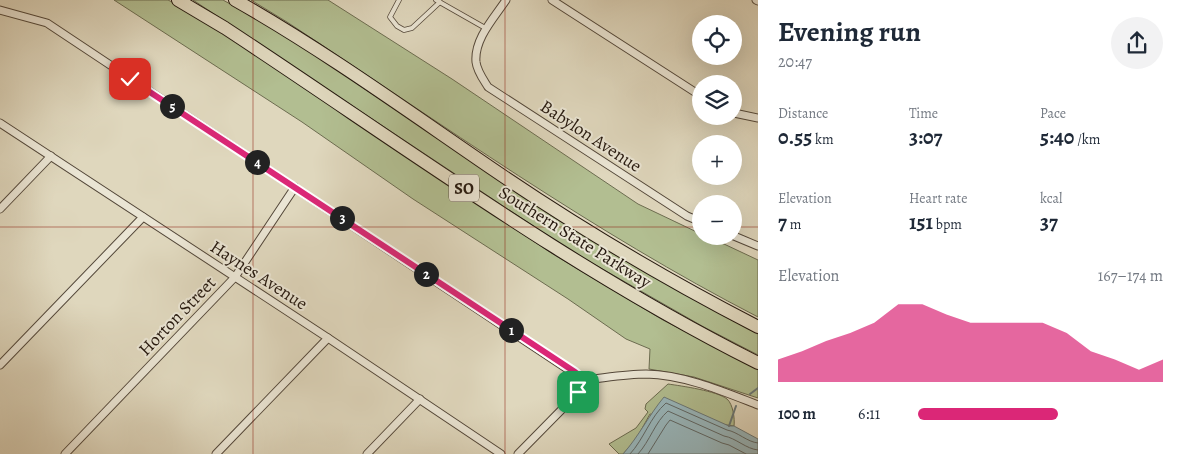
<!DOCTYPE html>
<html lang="en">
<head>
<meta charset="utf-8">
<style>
	:root { --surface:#fff; --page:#f2f2f3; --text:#1f2937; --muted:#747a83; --accent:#db2777 }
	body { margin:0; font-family:Alegreya,serif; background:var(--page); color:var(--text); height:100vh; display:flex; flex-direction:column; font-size:19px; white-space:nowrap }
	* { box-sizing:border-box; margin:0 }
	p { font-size:16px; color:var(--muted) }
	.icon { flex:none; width:28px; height:28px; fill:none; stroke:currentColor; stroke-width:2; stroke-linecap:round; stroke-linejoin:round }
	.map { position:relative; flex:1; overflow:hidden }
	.drawer { display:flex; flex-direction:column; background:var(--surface); width:425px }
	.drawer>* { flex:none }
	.controls { position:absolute; left:692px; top:15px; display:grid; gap:10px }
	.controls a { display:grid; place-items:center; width:50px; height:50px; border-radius:50%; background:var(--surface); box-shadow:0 5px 20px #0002; font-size:25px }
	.pin { position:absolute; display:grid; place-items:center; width:42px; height:42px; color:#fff; margin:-21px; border-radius:10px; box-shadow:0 2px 8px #0006 }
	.km { position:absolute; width:25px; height:25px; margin:-12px; border-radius:50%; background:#222; color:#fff; font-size:14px; line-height:25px; text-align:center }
	.round { display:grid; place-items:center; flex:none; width:52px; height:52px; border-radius:26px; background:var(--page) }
	.summary { display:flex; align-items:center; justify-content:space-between; height:85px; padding:0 20px }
	h1 { font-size:28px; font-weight:700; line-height:38px }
	.figures { display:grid; grid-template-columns:repeat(3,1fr); gap:8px; height:85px; padding:5px 20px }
	.figures div { display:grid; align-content:center }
	.figures b { font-size:21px; font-weight:700 }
	.figures small { font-size:14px; font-weight:400 }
	.figures p { font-size:14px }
	.chart { height:140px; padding:10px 20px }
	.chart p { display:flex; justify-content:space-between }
	.chart svg { width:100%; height:90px; margin-top:5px; fill:var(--accent); opacity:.7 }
	ul { padding:0 20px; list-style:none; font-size:16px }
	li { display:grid; grid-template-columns:80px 60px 1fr; align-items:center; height:38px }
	li i { height:12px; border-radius:6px; background:var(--accent) }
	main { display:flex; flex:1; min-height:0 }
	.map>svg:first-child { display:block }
	.green { fill:#b2be91; stroke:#6c6c50 }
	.water { fill:#99b7bc; stroke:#6b7877 }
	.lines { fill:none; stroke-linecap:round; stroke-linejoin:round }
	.shore { stroke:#606866; stroke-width:1 }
	.stream { stroke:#6b7877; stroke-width:2 }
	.service-casing { stroke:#54483a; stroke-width:5.5 }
	.minor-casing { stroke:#54483a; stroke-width:9 }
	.motorway-casing { stroke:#26190f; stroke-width:14 }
	.service { stroke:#eae5d4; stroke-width:4 }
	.minor { stroke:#eae5d4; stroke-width:7 }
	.motorway { stroke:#dfd7bd; stroke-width:12 }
	.route-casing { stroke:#fff; stroke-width:10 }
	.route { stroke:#db2777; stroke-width:6 }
	.grid { fill:none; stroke:#8f2418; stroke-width:1; stroke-opacity:0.55 }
	.labels { text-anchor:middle; stroke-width:4; stroke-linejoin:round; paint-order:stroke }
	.shield { fill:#eae5d4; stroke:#61564a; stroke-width:1 }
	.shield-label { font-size:16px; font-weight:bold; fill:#26190f }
	.street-label { font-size:18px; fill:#26190f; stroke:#eae5d4 }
</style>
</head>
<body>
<main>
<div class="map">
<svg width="758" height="454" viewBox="0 0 758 454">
	<rect width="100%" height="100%" fill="#dfd7bd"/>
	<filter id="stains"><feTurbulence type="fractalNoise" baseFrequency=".004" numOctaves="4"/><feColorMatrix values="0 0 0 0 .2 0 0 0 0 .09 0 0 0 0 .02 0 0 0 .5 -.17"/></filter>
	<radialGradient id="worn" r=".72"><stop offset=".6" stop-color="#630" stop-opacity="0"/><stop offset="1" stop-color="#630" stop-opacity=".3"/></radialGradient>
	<g class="green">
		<polygon points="114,0 168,0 176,4 223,32 394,149 556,256 663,320 758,369 758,398 694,377 649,369 650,349 626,339 568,299 413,199 302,122"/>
		<polygon points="193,0 223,0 239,9 299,44 450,147 697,301 758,334 758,355 702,326 571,251"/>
		<path d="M251 0H328L452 79 638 204 701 234V236H707L758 260V317C593 232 442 124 287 22Z"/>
		<path d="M668 384C682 386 717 391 727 399 733 404 735 419 734 426L650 414 635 441 623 454H619L609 444 636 428 648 412 645 409 646 404Z"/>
	</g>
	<path class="water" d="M664 397 729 426H734L758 439V454H623C639 436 649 415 664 397Z"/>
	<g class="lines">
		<g class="shore">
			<path d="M630 454C644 439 650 417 666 403L727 430C738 432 747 442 758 443"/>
			<path d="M638 454C650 441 655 422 668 411L724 436C736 438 746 449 758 450"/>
			<polyline points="648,454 666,425 670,420 722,443 729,445 746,454"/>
		</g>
		<g class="stream">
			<polyline points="750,394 758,388"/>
			<polyline points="729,426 736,406"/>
		</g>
		<g class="service-casing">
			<g id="service">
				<polyline points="399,0 390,17 397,26 404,30 412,28 440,2"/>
				<polyline points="436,0 487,29"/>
			</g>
		</g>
		<g class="minor-casing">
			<g id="minor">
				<path d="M506 0C494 18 474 39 476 62 477 71 483 79 488 87L687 216 701 222"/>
				<polyline points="552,0 701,96"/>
				<polyline points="756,0 758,1"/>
				<path d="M0 10 47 23 584 380C604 378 626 374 646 374 685 375 722 391 758 405"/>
				<polyline points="734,113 758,118"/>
				<polyline points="0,123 328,338 501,454"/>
				<polyline points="0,209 51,156"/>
				<polyline points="734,236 758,246"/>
				<polyline points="0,365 143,217"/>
				<polyline points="65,454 235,277 295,187"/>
				<polyline points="216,454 328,338"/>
				<polyline points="367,454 420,399"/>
				<polyline points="518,454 579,392 584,380"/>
			</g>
		</g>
		<g class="motorway-casing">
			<g id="motorway">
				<path d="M178 0 225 28C400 143 570 269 758 363"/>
				<path d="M235 0C325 51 409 112 494 170 579 228 667 280 758 327"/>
			</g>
		</g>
		<use href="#service" class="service"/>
		<use href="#minor" class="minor"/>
		<use href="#motorway" class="motorway"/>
	</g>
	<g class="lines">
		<g class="route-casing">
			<polyline id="route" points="130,79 575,372 584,380 578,392"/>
		</g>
		<use href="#route" class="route"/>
	</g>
	<path class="grid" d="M253 0V454M505 0V454M0 227H701M734 227H758"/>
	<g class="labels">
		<rect class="shield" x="449" y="174.5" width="30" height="27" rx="4"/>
		<g class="shield-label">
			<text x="464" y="194">SO</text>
		</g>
		<g class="street-label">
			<text transform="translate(591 136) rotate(33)" y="6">Babylon Avenue</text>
			<text transform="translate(575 237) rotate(32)" y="6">Southern State Parkway</text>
			<text transform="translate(259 275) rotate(33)" y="6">Haynes Avenue</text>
			<text transform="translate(177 316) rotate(-46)" y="6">Horton Street</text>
		</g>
	</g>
	<rect width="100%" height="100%" filter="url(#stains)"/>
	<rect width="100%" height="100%" fill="url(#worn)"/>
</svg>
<div class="controls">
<a><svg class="icon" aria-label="locate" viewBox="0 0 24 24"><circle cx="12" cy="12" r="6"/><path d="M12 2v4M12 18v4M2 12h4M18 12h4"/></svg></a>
<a><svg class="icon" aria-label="layers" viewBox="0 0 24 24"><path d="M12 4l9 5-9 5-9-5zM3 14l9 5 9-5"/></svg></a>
<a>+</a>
<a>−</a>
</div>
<div class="pin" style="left:578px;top:392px;background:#1e9e55"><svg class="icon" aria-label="arrive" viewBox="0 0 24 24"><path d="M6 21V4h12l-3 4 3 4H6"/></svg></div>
<div class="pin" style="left:130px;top:79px;background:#d93025"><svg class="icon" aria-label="check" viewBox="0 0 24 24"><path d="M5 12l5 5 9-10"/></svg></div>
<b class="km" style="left:511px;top:330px">1</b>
<b class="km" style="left:426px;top:274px">2</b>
<b class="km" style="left:342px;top:218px">3</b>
<b class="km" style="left:257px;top:162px">4</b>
<b class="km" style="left:172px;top:106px">5</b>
</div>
<section class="drawer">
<div class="summary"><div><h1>Evening run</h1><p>20:47</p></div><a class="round"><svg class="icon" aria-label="share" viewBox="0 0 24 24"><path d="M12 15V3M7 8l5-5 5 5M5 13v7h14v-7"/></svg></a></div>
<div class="figures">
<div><p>Distance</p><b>0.55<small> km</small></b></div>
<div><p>Time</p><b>3:07</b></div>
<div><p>Pace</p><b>5:40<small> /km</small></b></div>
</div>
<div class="figures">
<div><p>Elevation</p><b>7<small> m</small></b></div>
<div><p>Heart rate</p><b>151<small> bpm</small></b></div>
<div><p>kcal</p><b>37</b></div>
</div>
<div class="chart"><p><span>Elevation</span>167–174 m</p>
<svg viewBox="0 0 160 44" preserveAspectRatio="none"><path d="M0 44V33L10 29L20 24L30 20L40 15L50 6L60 6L70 11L80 15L90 15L100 15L110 15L120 20L130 29L140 33L150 38L160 33V44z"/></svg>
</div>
<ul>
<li><b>100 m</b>6:11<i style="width:57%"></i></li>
</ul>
</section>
</main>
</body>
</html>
